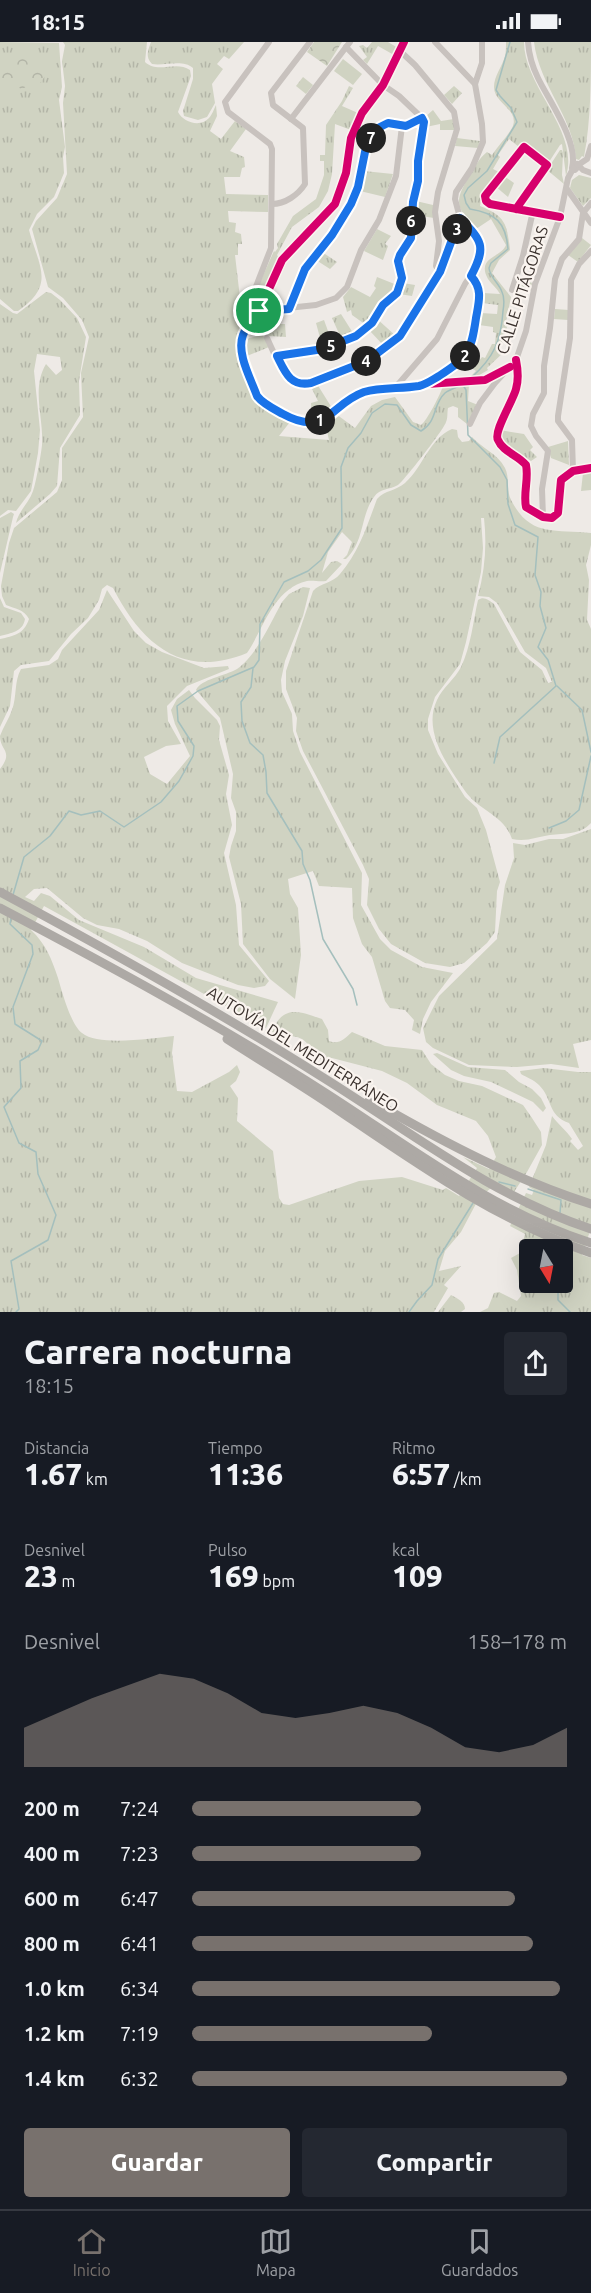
<!DOCTYPE html>
<html lang="es">
<head>
<meta charset="utf-8">
<style>
	:root { --surface:#171b24; --page:#242831; --text:#f1f3f6; --muted:#9ea1a6; --line:#363941; --accent:#78716d }
	body { margin:0; font-family:Ubuntu,sans-serif; background:var(--page); color:var(--text); height:100vh; display:flex; flex-direction:column; font-size:22px; white-space:nowrap }
	* { box-sizing:border-box; margin:0 }
	p { font-size:20px; color:var(--muted) }
	.icon { flex:none; width:33px; height:33px; fill:none; stroke:currentColor; stroke-width:2; stroke-linecap:round; stroke-linejoin:round }
	.map { position:relative; height:1270px; overflow:hidden }
	.drawer { display:flex; flex-direction:column; background:var(--surface); flex:1 }
	.drawer>* { flex:none }
	.needle { width:39px; rotate:170deg }
	.controls { position:absolute; left:519px; top:1197px; display:grid; gap:12px }
	.controls a { display:grid; place-items:center; width:54px; height:54px; border-radius:6px; background:var(--surface); box-shadow:0 6px 24px #0002; font-size:30px }
	.pin { position:absolute; display:grid; place-items:center; width:51px; height:51px; color:#fff; margin:-26px; border:3px solid #fff; border-radius:50%; box-shadow:0 2px 6px #0007 }
	.km { position:absolute; width:30px; height:30px; margin:-15px; border-radius:50%; background:#222; color:#fff; font-size:16px; line-height:30px; text-align:center }
	.round { display:grid; place-items:center; flex:none; width:63px; height:63px; border-radius:6px; background:var(--page) }
	.summary { display:flex; align-items:center; justify-content:space-between; height:102px; padding:0 24px }
	h1 { font-size:33px; font-weight:800; line-height:45px }
	.metrics { display:grid; grid-template-columns:repeat(3,1fr); gap:9px; height:102px; padding:6px 24px }
	.metrics div { display:grid; align-content:center }
	.metrics b { font-size:30px; font-weight:800 }
	.metrics small { font-size:16px; font-weight:400 }
	.metrics p { font-size:16px }
	.chart { height:168px; padding:12px 24px }
	.chart p { display:flex; justify-content:space-between }
	.chart svg { width:100%; height:108px; margin-top:6px; fill:var(--accent); opacity:.7 }
	.primary-button { display:flex; gap:12px; margin-top:auto; padding:12px 24px }
	.primary-button a { flex:1; height:69px; border-radius:6px; background:var(--accent); color:#fff; font-size:24px; font-weight:800; line-height:69px; text-align:center }
	.primary-button a+a { background:var(--page); color:var(--text) }
	ul { padding:0 24px; list-style:none; font-size:20px }
	li { display:grid; grid-template-columns:96px 72px 1fr; align-items:center; height:45px }
	li i { height:15px; border-radius:8px; background:var(--accent) }
	.status { display:flex; justify-content:space-between; align-items:center; height:42px; padding:0 30px; background:var(--surface); direction:ltr }
	.status svg { height:16px; fill:currentColor }
	.tabs { display:flex; justify-content:space-around; align-items:center; height:84px; border-top:2px solid var(--line); background:var(--surface); font-size:16px; color:var(--muted) }
	.tabs a { display:grid; justify-items:center; gap:3px }
	.tabs .selected { color:var(--accent) }
	.map>svg:first-child { display:block }
	.grass { fill:url(#grass-tufts); fill-rule:evenodd }
	.forest { fill:url(#forest-crowns) }
	.pitch { fill:#d0d3c2 }
	.lines { fill:none; stroke-linecap:round; stroke-linejoin:round }
	.stream { stroke:#a4bfbd; stroke-width:1.5 }
	.minor { stroke:#c8c2be; stroke-width:6 }
	.highway { stroke:#ada9a5; stroke-width:9 }
	.cycleway-casing { stroke:#faf4ef; stroke-width:11 }
	.cycleway { stroke:#d6006c; stroke-width:8 }
	.route-casing { stroke:#fff; stroke-width:12 }
	.route { stroke:#1a73e8; stroke-width:8 }
	.labels { text-anchor:middle; stroke-width:4.5; stroke-linejoin:round; paint-order:stroke }
	.street-label { font-size:16px; fill:#39302c; stroke:#faf4ef }
</style>
</head>
<body>
<div class="status"><b>18:15</b><svg viewBox="0 0 49 12"><path d="M0 12V9h3v3zM5 12V6h3v6zM10 12V3h3v9zM15 12V0h3v12zM26 1h20v11H26zM47 4h2v5h-2z"/></svg></div>
<div class="map">
<svg width="591" height="1270" viewBox="0 0 591 1270">
	<defs>
		<pattern id="grass-tufts" width="24" height="20" patternUnits="userSpaceOnUse" patternTransform="scale(1.5)"><rect width="24" height="20" fill="#d0d3c2"/><path d="M3 7l-1-3M5 7V3M7 7l1-3M15 17l-1-3M17 17v-4M19 17l1-3" fill="none" stroke="#b3b5a7"/></pattern>
		<pattern id="forest-crowns" width="20" height="18" patternUnits="userSpaceOnUse" patternTransform="scale(1.5)"><rect width="20" height="18" fill="#d0d3c2"/><path d="M2 6a3 3 0 1 1 6 0M12 15a3 3 0 1 1 6 0" fill="none" stroke="#b3b5a7"/></pattern>
	</defs>
	<rect width="100%" height="100%" fill="#eeeae6"/>
	<g class="grass">
		<path d="M0 0 59 1 62 45 59 58 65 105 63 115 64 131 54 155 37 172 29 188C39 225 56 243 18 269H14L0 257Z"/>
		<path d="M63 0H147L145 20C158 32 176 18 190 28L191 34 178 70C183 80 200 86 209 76 212 73 214 67 216 63L217 74 210 89 221 97 235 79 246 87 230 109 244 115 245 125 242 126 240 135H224L226 152 268 153V170L228 169 229 180 236 181 235 190 241 192 242 202H238V213H235L240 256 249 251 254 263 252 271 239 293V309L256 359 290 380 279 394 329 398 325 381 336 372 355 386 371 364 382 358 395 355 413 380 421 383C427 379 441 351 443 344L469 342 468 359 478 363 467 382 458 375V366L453 364 448 366C447 371 448 376 446 380 445 386 404 439 398 443 390 448 380 446 374 455 360 474 365 499 346 517H343L347 513 352 500 342 490 328 510 322 531 331 520 337 519 342 522 326 539C319 540 313 538 307 539 273 547 264 586 247 611 182 638 141 601 113 546L107 543 102 547 99 558 88 576 71 592 49 619 21 623 14 629 10 664 0 685V597C14 594 24 592 29 577 24 567 15 567 6 563L2 554 1 544 9 501 14 486 57 450 62 438V406L83 375 81 331 89 295 82 278 63 256 48 245 32 187 36 179 57 156 67 132 63 61 65 44 62 19 65 3Z"/>
		<path d="M151 0H244L229 17 224 14 217 22 223 27 212 42 215 61 207 75 198 78 184 74 183 69 193 37V26C183 17 165 24 152 22 145 15 148 8 151 0Z"/>
		<polygon points="372,0 388,0 398,6 394,13 378,4 367,22 363,18 367,15 359,4 363,3 367,6"/>
		<path d="M506 0H524C524 45 580 89 566 134L562 102 560 103 549 120 527 102 519 105 509 97 498 113 500 115 493 127 499 130 482 151 480 164C505 174 507 181 510 208L499 218 492 231 511 255 505 284 507 285 500 308 504 310 487 326 488 328 476 335H470L476 329 473 327 482 315 485 316 492 302H495L496 291 493 290V285L479 283 481 271 497 272 498 263 482 261 483 251 500 252C497 246 492 243 488 237 476 215 501 216 506 203L491 177 476 187C455 165 454 159 470 133 475 125 479 116 487 110L492 113C498 104 507 95 512 86 521 68 494 62 494 45 494 34 502 25 505 14 506 10 506 4 506 0Z"/>
		<path d="M534 0H591C591 37 591 79 584 115L582 114 579 118 576 117C574 76 539 43 534 0Z"/>
		<polygon points="303,35 313,43 306,52 296,44"/>
		<polygon points="349,44 353,46 342,64 358,71 351,88 335,82 332,132 328,149 319,165 292,185 277,213 279,216 264,250 258,251 257,247 274,209 275,210 278,206 277,202 293,174 316,157 324,133 324,119 320,119 320,113 325,113 326,83 342,59"/>
		<polygon points="454,44 462,51 452,62 444,53"/>
		<polygon points="433,68 441,79 454,77 454,88 440,88 440,82 426,85 425,75"/>
		<polygon points="457,96 480,99 478,106 455,104"/>
		<polygon points="560,108 562,108 563,111 562,133 564,142 547,128"/>
		<polygon points="364,129 393,132 385,155 360,149"/>
		<polygon points="579,133 591,136 591,156 583,164 570,146 572,138"/>
		<polygon points="504,134 514,141 508,155 495,144"/>
		<polygon points="416,159 433,163 434,176 415,173"/>
		<polygon points="377,187 391,194 385,202 388,204 383,218 364,209"/>
		<polygon points="582,196 591,203 578,220 568,213"/>
		<polygon points="322,210 337,220 330,227 316,218"/>
		<polygon points="377,235 397,243 390,253 378,263 366,283 352,273 351,268 347,270 343,255 351,245 370,255 376,246 374,244"/>
		<polygon points="518,236 532,241 530,250 516,247"/>
		<polygon points="403,241 415,243 412,254 399,252"/>
		<path d="M46 250 51 251 60 258 77 276 86 295 79 339 80 373 60 406 57 444 50 452 16 481C19 468 29 461 33 449 36 441 41 413 42 403 44 376 31 347 46 322L56 333 62 328 60 315 37 312 34 329 40 388 38 411 31 449 16 469 8 468 0 474V262L13 271 17 272Z"/>
		<polygon points="555,267 569,268 568,278 554,277"/>
		<polygon points="341,272 353,291 341,296 332,276"/>
		<polygon points="376,276 396,294 384,304 369,288"/>
		<polygon points="324,278 332,300 322,303 316,281"/>
		<polygon points="264,282 285,282 286,295 269,294"/>
		<polygon points="263,293 269,305 247,314 245,297"/>
		<polygon points="317,342 332,366 320,375 312,377 311,361 318,359 311,345"/>
		<path d="M452 387 457 388 458 395 462 400 469 399 472 395C483 407 497 411 505 426 510 436 506 448 511 458 530 495 553 487 591 491V503L586 523 589 538 587 578 591 587V781C580 793 565 791 550 793 536 795 527 800 512 797 504 773 479 769 465 749 448 724 422 689 437 658 443 645 455 637 461 625 471 604 473 580 478 558 484 554 488 558 494 562L520 610 542 628 548 641 552 640 546 626 525 610 497 561 489 555 478 554C485 528 487 503 484 476H481L483 506 481 530 466 600 460 622 435 655 428 677V688L438 712 465 755 477 766 486 788 500 840 497 849 495 890 487 901 464 921 450 925 425 921 391 902 379 887 367 863 369 837 363 823 303 709 296 689 297 676 286 647V629L313 549C320 541 333 541 340 532 359 510 367 484 377 457 385 448 396 449 405 441 423 425 429 397 452 387Z"/>
		<path d="M499 388 524 392 533 405 530 408 537 415 531 419C518 411 501 405 499 388Z"/>
		<polygon points="568,399 569,423 551,416 548,405"/>
		<polygon points="591,430 591,448 581,449 583,431"/>
		<polygon points="11,470 14,472 13,475 0,531 0,476"/>
		<path d="M303 545 310 546 303 574 285 619 281 638 282 650 292 672 293 689 300 710 362 831 361 863 380 897 391 908 422 925 453 931 431 960 423 977 420 992 412 988 414 978 405 968 390 966 385 959 372 915 362 902 353 876 352 846 319 844 313 829 288 837 290 852 298 866 301 913 295 957 270 937 243 902 241 862 229 815 231 804 236 789V770L231 756 233 732 220 676 196 648C201 637 225 634 237 627 256 614 271 580 282 560L289 552Z"/>
		<path d="M107 548 134 589 146 601 162 610 204 626 228 624 229 627 187 644 167 664 168 679 181 702 166 704 144 715 150 732 167 742 190 714 175 682 171 668 177 657 189 648 195 656 217 678 220 684 219 698 229 733 226 752 232 783 224 811 236 863 239 903 269 939 265 944 254 946 238 943 182 921 147 899 119 887 97 883 83 876 47 846 34 847 25 855 34 859 41 851 50 854 79 878 144 905 196 936 278 960 266 986 44 864 31 888C46 902 52 918 58 936 62 950 71 983 82 991 99 1005 153 996 174 994L172 1011 177 1049 192 1050 229 1030 237 1023 240 1030 236 1039 230 1044 238 1056 237 1079 273 1109 279 1156 283 1162 289 1163 359 1139 402 1135 443 1148 446 1146 459 1154 477 1126 463 1115 489 1127 496 1115 488 1094 476 1079 437 1063 407 1041 382 1029 332 1016 322 1018 312 1012C305 987 288 998 272 990 283 962 299 969 322 977L328 988 329 999C339 1003 344 997 352 990L385 1004 422 1008 431 1022 445 1033 459 1039 482 1044 523 1063 532 1076 541 1090 542 1103 527 1130 514 1150 491 1146 479 1156 461 1190 445 1209 439 1229 461 1224 444 1243 448 1246 434 1270H0V727C14 709 0 709 0 694 3 685 9 677 12 668 17 655 14 639 21 627L49 623 58 617 62 608 99 568Z"/>
		<path d="M0 556 4 565 21 571 25 577C23 590 11 591 0 594Z"/>
		<polygon points="591,787 591,998 573,1002 579,1026 551,1022 517,1025 469,1023 433,1006 426,1000 423,986 439,954 497,897 505,843 514,816 513,801 525,803 549,797 563,797"/>
		<polygon points="437,1011 468,1025 505,1028 519,1040 532,1047 541,1056 546,1066 543,1070 533,1060 491,1040 464,1034 451,1028 433,1012"/>
		<path d="M544 1026 578 1030H591V1186L582 1213 591 1216V1270H480L488 1266 494 1251 499 1250 517 1259 521 1254 517 1228 511 1216 520 1211 525 1192 510 1184 526 1151 532 1153 534 1148 529 1145 546 1103 552 1074C558 1082 566 1088 572 1097L570 1099 578 1108 583 1104 569 1081C547 1073 553 1057 539 1043 534 1038 526 1035 521 1032L520 1029ZM530 1208H562V1240H530Z"/>
		<path d="M451 1253C457 1256 465 1260 465 1267L461 1270H438Z"/>
	</g>
	<g class="forest">
		<polygon points="314,0 342,0 327,24 307,10"/>
		<polygon points="32,11 43,19 46,33 40,41 30,42 21,48 19,45 0,42 0,22 14,15"/>
	</g>
	<polygon class="pitch" points="343,17 362,32 353,43 334,29"/>
	<g class="lines">
		<g class="stream">
			<path d="M472 335C494 315 501 299 503 269 504 263 505 256 502 250 499 241 490 236 489 226L491 221 508 207C506 180 495 171 470 167L466 161 464 153 468 146 487 129 517 80 511 66 500 54 496 48 510 0"/>
			<polyline points="463,343 466,348 468,393 500,425 507,438 508,462 515,483 538,495 535,533 541,550 540,564 546,586 538,605 548,618 556,644 500,695 494,721"/>
			<polyline points="253,626 251,645 241,660 242,679 250,701 263,713 266,730 267,751 302,809 303,822 310,838 323,897 353,947 357,963"/>
			<polyline points="557,644 582,668 591,710"/>
			<polyline points="549,786 566,779 579,768 591,714"/>
			<path d="M13 853 24 815 50 794 69 769 81 773 100 769 124 785 161 760 179 739 193 714 194 704 178 679 177 664 198 649 254 625 259 618 260 582 284 540 308 529 321 518 342 486 341 425 348 406 361 391 372 371 385 362 397 363 411 383 421 389C438 379 432 363 445 351 450 347 458 345 464 342"/>
			<polyline points="11,876 10,882 32,903 33,912 13,965 15,982 42,999 38,1008 20,1019 21,1046 4,1065 19,1101 36,1110 38,1132 56,1173 48,1198 11,1219 19,1267 16,1270"/>
			<polyline points="499,1140 515,1144"/>
			<polyline points="528,1147 561,1158 560,1171"/>
			<polyline points="558,1240 558,1258 570,1270"/>
			<polyline points="409,1270 417,1259 432,1243 438,1217 473,1161"/>
		</g>
		<g class="minor">
			<polyline points="404,0 383,43 362,71 351,96 346,131 335,162 282,218 259,269 244,291 241,303 242,313 259,357 291,376 313,380 327,376 356,354 367,349 427,342 485,338 510,325"/>
			<polyline points="435,0 475,42"/>
			<path d="M528 0C529 13 532 24 538 36 549 59 579 100 572 126L575 128 578 125"/>
			<polyline points="400,9 415,23 454,70 457,87 438,150 435,170 439,199 436,224 440,230"/>
			<polyline points="291,77 350,0"/>
			<polyline points="577,122 583,128 591,131"/>
			<polyline points="578,123 587,117 591,104"/>
			<polyline points="567,147 591,181"/>
			<path d="M272 162C285 162 298 153 305 142L303 86 273 63 271 51 310 0"/>
			<polyline points="516,167 547,123 524,105 485,154 486,159 490,162 560,175"/>
			<polyline points="512,248 523,214 533,169"/>
			<polyline points="261,263 255,247 271,206 272,107 270,102 228,70 225,60 269,0"/>
			<polyline points="289,267 305,227 332,193 351,162 358,145 366,105 372,93 388,81 406,84 422,76"/>
			<polyline points="259,269 316,263 336,256 347,245 361,208 379,178 396,134 402,84"/>
			<path d="M267 296C277 316 284 346 311 341L367 319 400 294 440 230 460 176"/>
			<polyline points="277,314 323,307 356,294 372,281 383,263 397,251 402,236 398,219 400,213 411,196 413,160 418,139 418,119 424,80 422,76 399,54 383,43 346,5"/>
			<path d="M516 318C518 328 519 337 516 347 513 359 493 390 498 398 503 410 518 413 526 423 529 437 523 451 526 465L543 475 552 476 558 471 561 438 573 429 591 426"/>
			<polyline points="428,341 458,322 471,304 480,253 478,242 471,234"/>
			<polyline points="395,346 437,297 465,242 480,218 482,208 481,201 460,176 455,157 456,150 472,126 483,100 482,82 475,42 482,21 482,0"/>
			<polyline points="470,382 480,361 495,341 516,318 526,289 535,242 560,175 568,136 573,127"/>
			<polyline points="573,429 572,398 558,379 558,374 570,296 571,238 579,222 591,209"/>
			<polyline points="543,475 542,447 548,409 536,394 531,384 533,372 544,351 544,324 550,286 555,237 562,217 579,197 583,171 591,161"/>
		</g>
		<g class="highway">
			<path d="M0 850C108 908 216 968 319 1033 408 1088 491 1154 591 1187"/>
			<path d="M0 866C110 924 219 983 324 1050 410 1105 492 1169 591 1201"/>
			<path d="M227 997C264 1021 302 1043 338 1068 419 1123 498 1179 591 1211"/>
			<path d="M368 1060 379 1063C447 1102 516 1138 591 1162"/>
		</g>
		<g class="cycleway-casing">
			<g id="cycleway">
				<polyline points="404,0 383,43 362,71 351,96 346,131 335,162 282,218 259,269 244,291 241,303 242,313 259,357 291,376 313,380 327,376 356,354 367,349 427,342 485,338 510,325"/>
				<polyline points="516,167 547,123 524,105 485,154 486,159 490,162 560,175"/>
				<path d="M516 318C518 328 519 337 516 347 513 359 493 390 498 398 503 410 518 413 526 423 529 437 523 451 526 465L543 475 552 476 558 471 561 438 573 429 591 426"/>
			</g>
		</g>
		<use href="#cycleway" class="cycleway"/>
	</g>
	<g class="lines">
		<g class="route-casing">
			<path id="route" d="M422 76 424 80 418 119V139L413 160 411 196 400 213 398 219 402 236 397 251 383 263 372 281 356 294 323 307 277 314C285 330 290 345 311 341L367 319 400 294 440 230 460 176C482 199 487 204 471 234 483 247 479 259 476 276 471 311 468 315 439 334 432 338 427 342 419 344 401 347 381 345 364 350 330 362 327 396 283 372 274 367 263 362 257 354 251 337 236 311 243 293 246 285 254 276 259 269L289 267 305 227 332 193 351 162 358 145 366 105 372 93 380 85 388 81 406 84Z"/>
		</g>
		<use href="#route" class="route"/>
	</g>
	<g class="labels">
		<g class="street-label">
			<text transform="translate(522 248) rotate(-72)" y="6">CALLE PITÁGORAS</text>
			<text transform="translate(303 1007) rotate(32)" y="6">AUTOVÍA DEL MEDITERRÁNEO</text>
		</g>
	</g>
</svg>
<div class="controls">
<a><svg class="needle" viewBox="-14 -14 28 28"><path d="M0-13l5 13h-10z" fill="#e53935"/><path d="M0 13l5-13h-10z" fill="#9ea1a6"/></svg></a>
</div>
<div class="pin" style="left:259px;top:269px;background:#1e9e55"><svg class="icon" aria-label="arrive" viewBox="0 0 24 24"><path d="M6 21V4h12l-3 4 3 4H6"/></svg></div>
<b class="km" style="left:320px;top:378px">1</b>
<b class="km" style="left:465px;top:314px">2</b>
<b class="km" style="left:457px;top:187px">3</b>
<b class="km" style="left:366px;top:319px">4</b>
<b class="km" style="left:331px;top:304px">5</b>
<b class="km" style="left:411px;top:179px">6</b>
<b class="km" style="left:371px;top:96px">7</b>
</div>
<section class="drawer">
<div class="summary"><div><h1>Carrera nocturna</h1><p>18:15</p></div><a class="round"><svg class="icon" aria-label="share" viewBox="0 0 24 24"><path d="M12 15V3M7 8l5-5 5 5M5 13v7h14v-7"/></svg></a></div>
<div class="metrics">
<div><p>Distancia</p><b>1.67<small> km</small></b></div>
<div><p>Tiempo</p><b>11:36</b></div>
<div><p>Ritmo</p><b>6:57<small> /km</small></b></div>
</div>
<div class="metrics">
<div><p>Desnivel</p><b>23<small> m</small></b></div>
<div><p>Pulso</p><b>169<small> bpm</small></b></div>
<div><p>kcal</p><b>109</b></div>
</div>
<div class="chart"><p><span>Desnivel</span>158–178 m</p>
<svg viewBox="0 0 160 44" preserveAspectRatio="none"><path d="M0 44V28L10 22L20 16L30 11L40 6L50 8L60 14L70 22L80 24L90 22L100 19L110 22L120 28L130 36L140 38L150 35L160 28V44z"/></svg>
</div>
<ul>
<li><b>200 m</b>7:24<i style="width:61%"></i></li>
<li><b>400 m</b>7:23<i style="width:61%"></i></li>
<li><b>600 m</b>6:47<i style="width:86%"></i></li>
<li><b>800 m</b>6:41<i style="width:91%"></i></li>
<li><b>1.0 km</b>6:34<i style="width:98%"></i></li>
<li><b>1.2 km</b>7:19<i style="width:64%"></i></li>
<li><b>1.4 km</b>6:32<i style="width:100%"></i></li>
</ul>
<div class="primary-button"><a>Guardar</a><a>Compartir</a></div>
</section>
<nav class="tabs">
<a class="selected"><svg class="icon" aria-label="home" viewBox="0 0 24 24"><path d="M3 11l9-7 9 7M6 9v11h12V9"/></svg>Inicio</a>
<a><svg class="icon" aria-label="map" viewBox="0 0 24 24"><path d="M3 6l6-2 6 2 6-2v14l-6 2-6-2-6 2zM9 4v14M15 6v14"/></svg>Mapa</a>
<a><svg class="icon" aria-label="saved" viewBox="0 0 24 24"><path d="M7 4h10v16l-5-4-5 4z"/></svg>Guardados</a>
</nav>
</body>
</html>
